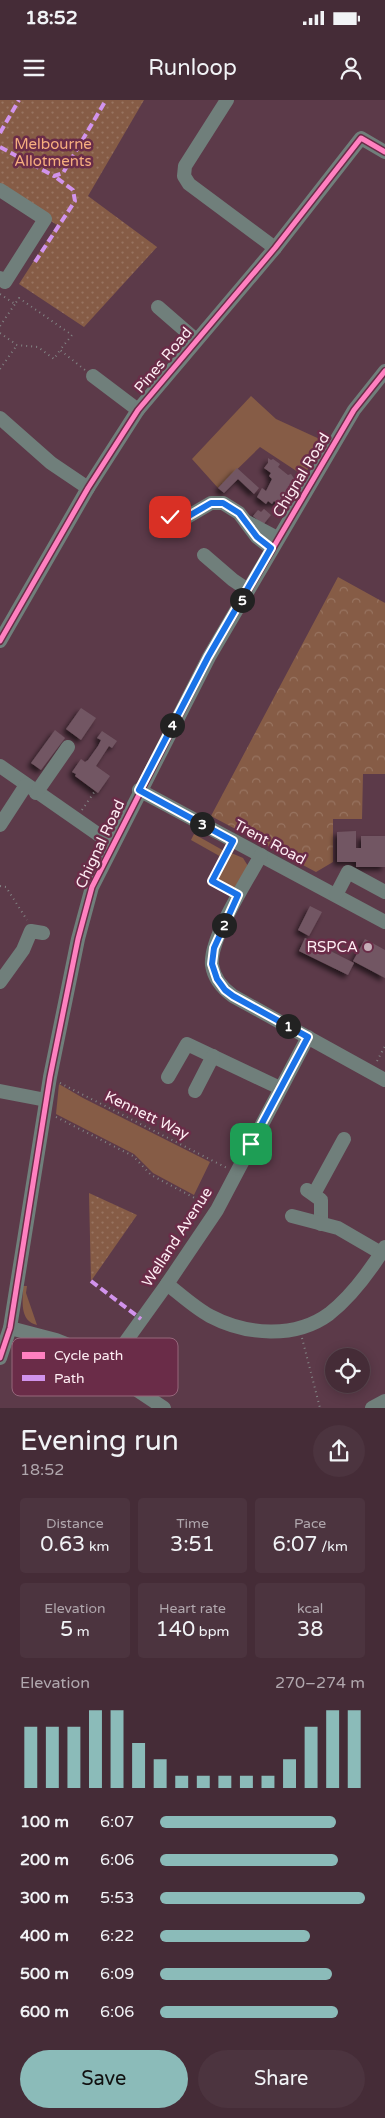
<!DOCTYPE html>
<html lang="en">
<head>
<meta charset="utf-8">
<style>
	:root { --surface:#452c37; --page:#4c343f; --text:#f1f3f6; --muted:#b0a7ad; --line:#5d4852; --accent:#8bbbb9 }
	body { margin:0; font-family:"Varela Round",sans-serif; background:var(--page); color:var(--text); height:100vh; display:flex; flex-direction:column; font-size:19px; white-space:nowrap }
	* { box-sizing:border-box; margin:0 }
	p { font-size:16px; color:var(--muted) }
	.icon { flex:none; width:28px; height:28px; fill:none; stroke:currentColor; stroke-width:2; stroke-linecap:round; stroke-linejoin:round }
	.map { position:relative; height:1308px; overflow:hidden }
	.drawer { display:flex; flex-direction:column; background:var(--surface); flex:1 }
	.drawer>* { flex:none }
	.controls { position:absolute; left:325px; top:1248px; display:grid; gap:10px }
	.controls a { display:grid; place-items:center; width:45px; height:45px; border-radius:50%; background:var(--surface); box-shadow:0 2px 12px #0003,0 0 0 1px var(--line); font-size:25px }
	.pin { position:absolute; display:grid; place-items:center; width:42px; height:42px; color:#fff; margin:-21px; border-radius:10px; box-shadow:0 2px 8px #0006 }
	.km { position:absolute; width:25px; height:25px; margin:-12px; border-radius:50%; background:#222; color:#fff; font-size:14px; line-height:25px; text-align:center }
	.round { display:grid; place-items:center; flex:none; width:52px; height:52px; border-radius:26px; background:var(--page) }
	.head { display:flex; align-items:center; justify-content:space-between; height:85px; padding:0 20px }
	h1 { font-size:28px; font-weight:600; line-height:38px }
	.figures { display:grid; grid-template-columns:repeat(3,1fr); gap:8px; height:85px; padding:5px 20px }
	.figures div { display:grid; align-content:center; border-radius:5px; background:var(--page); text-align:center }
	.figures b { font-size:21px; font-weight:600 }
	.figures small { font-size:14px; font-weight:400 }
	.figures p { font-size:14px }
	.chart { height:140px; padding:10px 20px }
	.chart p { display:flex; justify-content:space-between }
	.chart svg { width:100%; height:90px; margin-top:5px; stroke:var(--accent); stroke-width:6 }
	.button { display:flex; gap:10px; margin-top:auto; padding:10px 20px }
	.button a { flex:1; height:58px; border-radius:30px; background:var(--accent); color:#111; font-size:20px; font-weight:600; line-height:58px; text-align:center }
	.button a+a { background:var(--page); color:var(--text) }
	ul { padding:0 20px; list-style:none; font-size:16px }
	li { display:grid; grid-template-columns:80px 60px 1fr; align-items:center; height:38px }
	li i { height:12px; border-radius:6px; background:var(--accent) }
	.status { display:flex; justify-content:space-between; align-items:center; height:35px; padding:0 25px; background:var(--surface); direction:ltr }
	.status svg { height:14px; fill:currentColor }
	header { display:flex; justify-content:space-between; align-items:center; height:65px; padding:0 20px; background:var(--surface); font-size:22px; font-weight:600 }
	.map>svg:first-child { display:block }
	.grass { fill:#865c46 }
	.park { fill:url(#park-crowns) }
	.garden { fill:url(#garden-dots) }
	.building { fill:#725763; filter:url(#shadow) }
	.lines { fill:none; stroke-linecap:round; stroke-linejoin:round }
	.path { stroke:#828484; stroke-width:2; stroke-dasharray:1 4; stroke-linecap:butt }
	.minor { stroke:#707f7b; stroke-width:14 }
	.quiet { stroke:#d193ec; stroke-width:4; stroke-dasharray:8 4; stroke-linecap:butt }
	.cycleway-casing { stroke:#6a2c48; stroke-width:8 }
	.cycleway { stroke:#ff80c0; stroke-width:5 }
	.route-casing { stroke:#fff; stroke-width:10 }
	.route { stroke:#1a73e8; stroke-width:6 }
	.poi-dot { fill:#c5aeb8; stroke:#6a2c48; stroke-width:2 }
	.labels { text-anchor:middle; stroke-width:5; stroke-linejoin:round; paint-order:stroke }
	.park-label { font-size:15px; fill:#f6ae7f; stroke:#6a2c48 }
	.street-label { font-size:15px; fill:#feedf3; stroke:#6a2c48 }
	.poi-label { font-size:15px; fill:#feedf3; stroke:#6a2c48; text-anchor:end }
	.key { fill:#6a2c48; stroke:#96667b; stroke-width:1 }
	.key-label { font-size:14px; fill:#feedf3 }
</style>
</head>
<body>
<div class="status"><b>18:52</b><svg viewBox="0 0 49 12"><path d="M0 12V9h3v3zM5 12V6h3v6zM10 12V3h3v9zM15 12V0h3v12zM26 1h20v11H26zM47 4h2v5h-2z"/></svg></div>
<header><svg class="icon" aria-label="menu" viewBox="0 0 24 24"><path d="M4 6h16M4 12h16M4 18h16"/></svg>Runloop<svg class="icon" aria-label="person" viewBox="0 0 24 24"><circle cx="12" cy="8" r="4"/><path d="M4 21q1-7 8-7t8 7"/></svg></header>
<div class="map">
<svg width="385" height="1308" viewBox="0 0 385 1308">
	<defs>
		<pattern id="park-crowns" width="20" height="18" patternUnits="userSpaceOnUse" patternTransform="scale(1.25)"><rect width="20" height="18" fill="#865c46"/><path d="M2 6a3 3 0 1 1 6 0M12 15a3 3 0 1 1 6 0" fill="none" stroke="#987461"/></pattern>
		<pattern id="garden-dots" width="8" height="8" patternUnits="userSpaceOnUse" patternTransform="scale(1.25)"><rect width="8" height="8" fill="#865c46"/><path d="M2 2h.1M6 6h.1" fill="none" stroke="#987461" stroke-width="1.8" stroke-linecap="round"/></pattern>
		<filter id="shadow"><feDropShadow dx="-3.5" dy="3.5" stdDeviation="2.5" flood-color="#0009"/></filter>
	</defs>
	<rect width="100%" height="100%" fill="#5c3a49"/>
	<g class="grass">
		<polygon points="251,296 276,319 324,341 304,376 260,347 218,388 192,359"/>
		<polygon points="194,734 226,752 223,758 191,740"/>
		<polygon points="229,752 243,758 248,766 235,792 214,780"/>
		<polygon points="59,984 83,998 210,1062 194,1095 153,1073 134,1054 56,1014"/>
		<path d="M23 1186H27L26 1193 37 1225C19 1221 23 1200 23 1186Z"/>
	</g>
	<polygon class="park" points="338,477 385,503 385,674 363,674 362,719 333,719 333,762 316,772 211,716"/>
	<g class="garden">
		<polygon points="0,0 144,0 88,96 157,147 84,227 19,184 57,125 0,88"/>
		<polygon points="89,1093 137,1115 91,1181"/>
	</g>
	<g class="building">
		<polygon points="268,358 271,360 273,359 280,364 278,367 288,375 291,374 295,380 290,388 295,392 292,395 287,392 278,404 274,401 272,404 268,401 266,404 257,397 262,388 266,391 272,379 269,376 271,373 264,368 268,363"/>
		<polygon points="237,368 259,388 254,394 238,379 224,393 218,388"/>
		<polygon points="264,409 271,415 263,425 253,416 258,410 261,412"/>
		<polygon points="81,608 96,618 81,640 66,629"/>
		<polygon points="55,630 65,638 41,670 31,663"/>
		<polygon points="102,631 117,641 112,648 109,646 96,666 110,676 98,693 75,676 76,674 72,672 81,659 85,662 88,660 98,646 101,640 97,638"/>
		<polygon points="356,731 356,748 361,748 361,736 385,736 385,767 356,767 356,762 337,762 337,732"/>
		<polygon points="310,806 322,812 309,836 298,830"/>
		<polygon points="305,838 354,863 348,875 299,851"/>
		<polygon points="365,839 385,850 385,878 353,861"/>
	</g>
	<g class="lines">
		<g class="path">
			<polyline points="0,194 15,204 19,198 72,235 60,250 85,270"/>
			<polyline points="0,226 15,204"/>
			<polyline points="0,233 17,245 38,247 54,259 60,250"/>
			<polyline points="0,269 17,245"/>
			<polyline points="82,710 95,691"/>
			<polyline points="0,786 6,787 27,820"/>
			<polyline points="228,789 212,781 229,749"/>
			<polyline points="377,961 385,946"/>
			<polyline points="60,983 227,1068"/>
			<polyline points="56,1017 133,1056 151,1075 206,1104"/>
			<polyline points="302,1238 320,1308"/>
		</g>
		<g class="minor">
			<polyline points="227,0 185,66 184,76 189,84 275,148"/>
			<polyline points="0,90 45,119 5,182 0,178"/>
			<polyline points="158,207 196,240"/>
			<polyline points="93,276 138,310"/>
			<polyline points="0,318 51,363 88,388"/>
			<polyline points="170,417 182,420 211,403 223,403 239,413 257,437 271,448"/>
			<polyline points="247,422 277,438"/>
			<polyline points="204,455 233,480 248,490"/>
			<polyline points="0,541 88,388 138,310 275,148 361,38 385,52"/>
			<polyline points="0,666 112,744"/>
			<polyline points="139,690 385,822"/>
			<polyline points="36,693 68,647"/>
			<polyline points="0,725 26,685"/>
			<path d="M261 755C248 779 209 839 212 865 214 879 222 888 233 896L385 980"/>
			<polyline points="336,795 348,772 385,792"/>
			<polyline points="0,882 23,850 31,831 43,833"/>
			<polyline points="168,977 187,944 280,988"/>
			<polyline points="0,991 46,1000"/>
			<polyline points="195,991 213,956"/>
			<polyline points="307,1090 321,1100 321,1124"/>
			<polyline points="314,1094 344,1039"/>
			<polyline points="292,1116 338,1128 381,1153"/>
			<path d="M167 1184C181 1195 195 1208 210 1216 246 1235 295 1239 329 1214 352 1196 370 1171 385 1147"/>
			<polyline points="10,1228 56,1240 71,1246 164,1308"/>
			<polyline points="0,1258 10,1228 50,977 78,839 92,787 209,557 354,310 385,271"/>
			<polyline points="106,1269 167,1184 217,1110 308,937"/>
			<polyline points="372,1308 385,1301"/>
		</g>
		<g class="quiet">
			<polyline points="0,33 19,0"/>
			<polyline points="0,47 54,76 63,73 106,0"/>
			<polyline points="35,162 75,101 73,90 54,76"/>
			<polyline points="91,1181 141,1219"/>
		</g>
		<g class="cycleway-casing">
			<g id="cycleway">
				<polyline points="0,541 88,388 138,310 275,148 361,38 385,52"/>
				<polyline points="0,1258 10,1228 50,977 78,839 92,787 209,557 354,310 385,271"/>
			</g>
		</g>
		<use href="#cycleway" class="cycleway"/>
	</g>
	<g class="lines">
		<g class="route-casing">
			<polyline id="route" points="170,417 182,420 211,403 223,403 239,413 257,437 271,448 208,557 139,690 233,741 212,781 238,795 214,848 212,864 217,879 225,890 233,896 308,937 251,1044"/>
		</g>
		<use href="#route" class="route"/>
	</g>
	<circle class="poi-dot" cx="368" cy="847" r="5"/>
	<g class="labels">
		<g class="park-label">
			<text x="53" y="49">Melbourne<tspan x="53" dy="17">Allotments</tspan></text>
		</g>
		<g class="street-label">
			<text transform="translate(163 260) rotate(-50)" y="5">Pines Road</text>
			<text transform="translate(301 375) rotate(-59)" y="5">Chignal Road</text>
			<text transform="translate(270 742) rotate(28)" y="5">Trent Road</text>
			<text transform="translate(100 744) rotate(-65)" y="5">Chignal Road</text>
			<text transform="translate(147 1015) rotate(26)" y="5">Kennett Way</text>
			<text transform="translate(177 1137) rotate(-57)" y="5">Welland Avenue</text>
		</g>
		<g class="poi-label">
			<text x="358" y="852">RSPCA</text>
		</g>
	</g>
	<rect x="12" y="1238" width="166" height="58" rx="8" class="key"/>
	<rect x="22" y="1252" width="23" height="7" fill="#ff80c0"/>
	<rect x="22" y="1275" width="23" height="6" fill="#d193ec"/>
	<g class="key-label">
		<text x="54" y="1260">Cycle path</text>
		<text x="54" y="1283">Path</text>
	</g>
</svg>
<div class="controls">
<a><svg class="icon" aria-label="locate" viewBox="0 0 24 24"><circle cx="12" cy="12" r="6"/><path d="M12 2v4M12 18v4M2 12h4M18 12h4"/></svg></a>
</div>
<div class="pin" style="left:251px;top:1044px;background:#1e9e55"><svg class="icon" aria-label="arrive" viewBox="0 0 24 24"><path d="M6 21V4h12l-3 4 3 4H6"/></svg></div>
<div class="pin" style="left:170px;top:417px;background:#d93025"><svg class="icon" aria-label="check" viewBox="0 0 24 24"><path d="M5 12l5 5 9-10"/></svg></div>
<b class="km" style="left:288px;top:926px">1</b>
<b class="km" style="left:224px;top:825px">2</b>
<b class="km" style="left:202px;top:724px">3</b>
<b class="km" style="left:172px;top:625px">4</b>
<b class="km" style="left:242px;top:500px">5</b>
</div>
<section class="drawer">
<div class="head"><div><h1>Evening run</h1><p>18:52</p></div><a class="round"><svg class="icon" aria-label="share" viewBox="0 0 24 24"><path d="M12 15V3M7 8l5-5 5 5M5 13v7h14v-7"/></svg></a></div>
<div class="figures">
<div><p>Distance</p><b>0.63<small> km</small></b></div>
<div><p>Time</p><b>3:51</b></div>
<div><p>Pace</p><b>6:07<small> /km</small></b></div>
</div>
<div class="figures">
<div><p>Elevation</p><b>5<small> m</small></b></div>
<div><p>Heart rate</p><b>140<small> bpm</small></b></div>
<div><p>kcal</p><b>38</b></div>
</div>
<div class="chart"><p><span>Elevation</span>270–274 m</p>
<svg viewBox="0 0 160 44" preserveAspectRatio="none"><path d="M5 44V14M15 44V14M25 44V14M35 44V6M45 44V6M55 44V22M65 44V30M75 44V38M85 44V38M95 44V38M105 44V38M115 44V38M125 44V30M135 44V14M145 44V6M155 44V6"/></svg>
</div>
<ul>
<li><b>100 m</b>6:07<i style="width:86%"></i></li>
<li><b>200 m</b>6:06<i style="width:87%"></i></li>
<li><b>300 m</b>5:53<i style="width:100%"></i></li>
<li><b>400 m</b>6:22<i style="width:73%"></i></li>
<li><b>500 m</b>6:09<i style="width:84%"></i></li>
<li><b>600 m</b>6:06<i style="width:87%"></i></li>
</ul>
<div class="button"><a>Save</a><a>Share</a></div>
</section>
</body>
</html>
